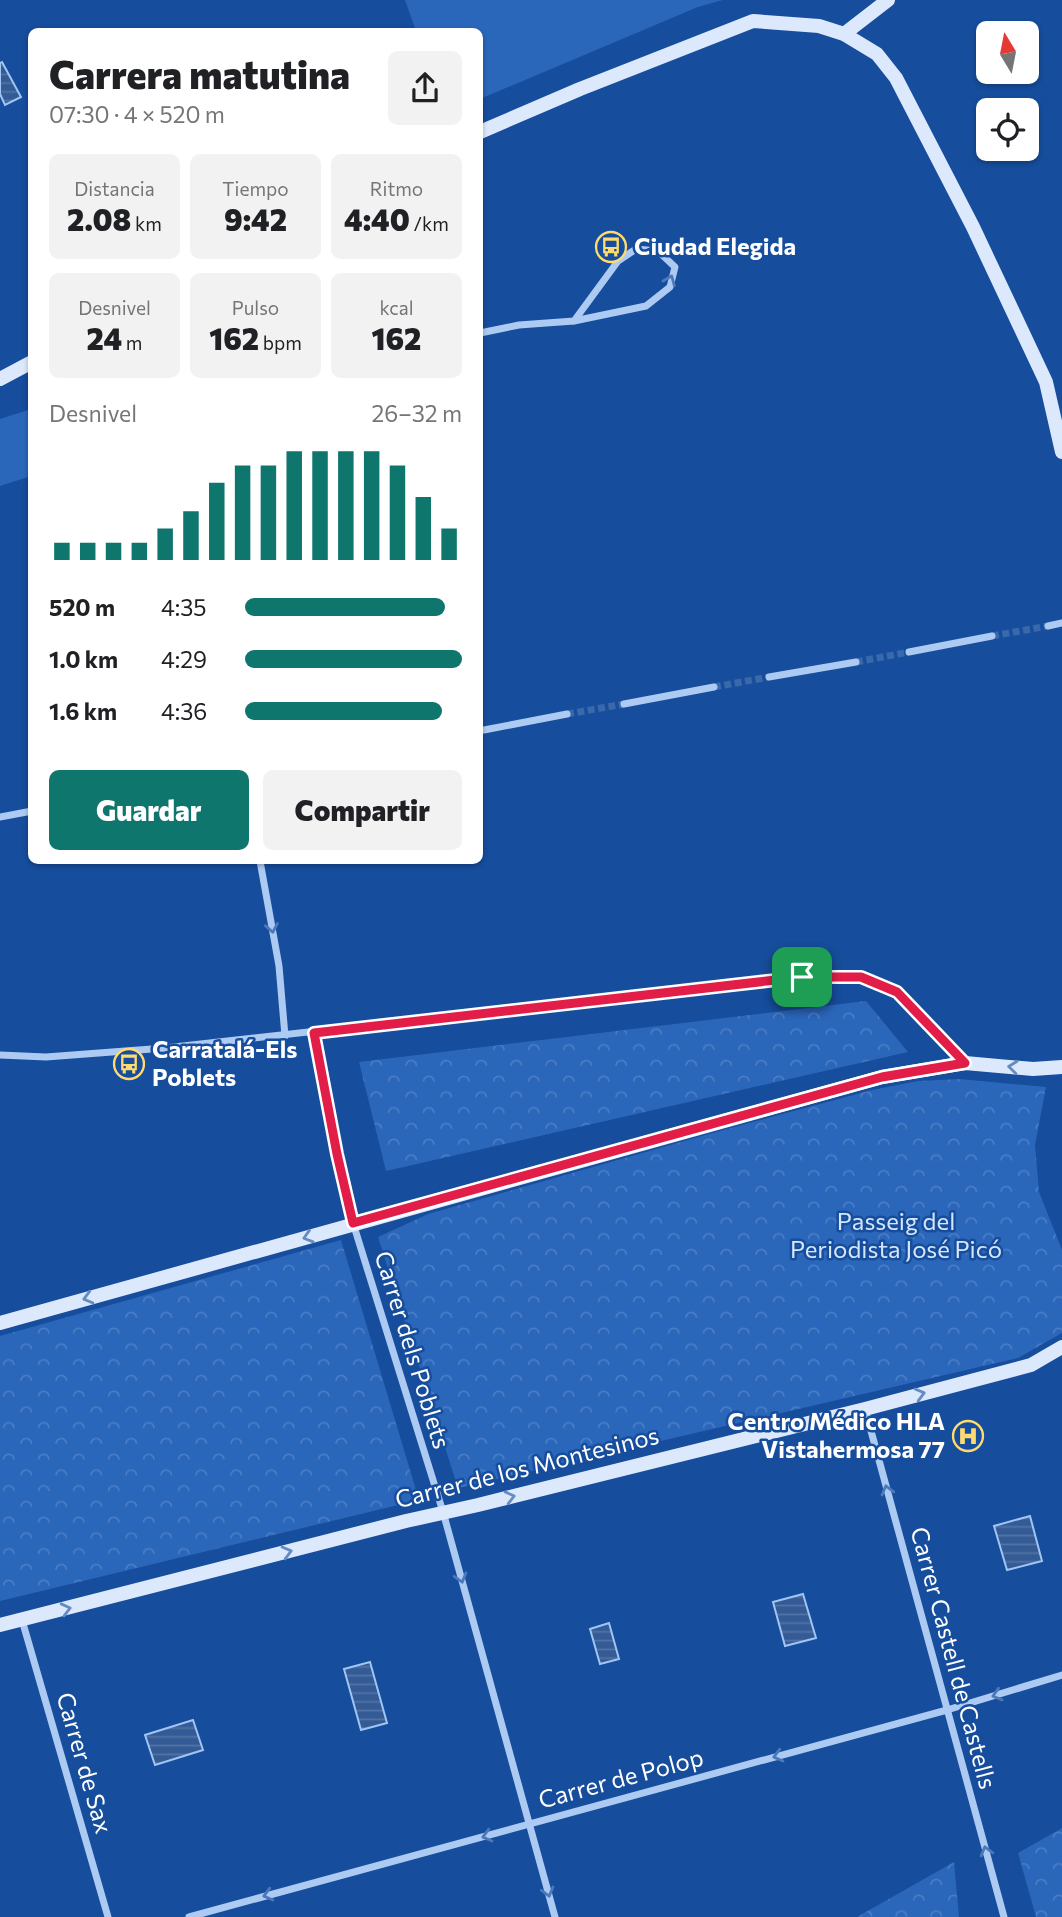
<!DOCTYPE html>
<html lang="es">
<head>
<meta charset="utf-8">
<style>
	:root { --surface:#fff; --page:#f2f2f2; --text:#202124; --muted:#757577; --accent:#0f766e }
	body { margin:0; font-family:Commissioner,sans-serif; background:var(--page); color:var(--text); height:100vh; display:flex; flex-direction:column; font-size:26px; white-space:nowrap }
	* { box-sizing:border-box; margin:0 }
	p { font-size:23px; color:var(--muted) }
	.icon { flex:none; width:38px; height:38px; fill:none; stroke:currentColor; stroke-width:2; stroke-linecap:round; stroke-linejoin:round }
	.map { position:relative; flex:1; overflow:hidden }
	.drawer { position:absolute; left:28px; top:28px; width:455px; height:836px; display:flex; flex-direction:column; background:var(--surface); border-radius:10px; box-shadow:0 2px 5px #0004 }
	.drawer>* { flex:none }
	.needle { width:46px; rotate:350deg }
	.buttons { position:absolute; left:976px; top:21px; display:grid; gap:14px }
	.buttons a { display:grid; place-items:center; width:63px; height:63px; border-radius:10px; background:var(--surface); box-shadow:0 2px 5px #0004; font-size:35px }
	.pin { position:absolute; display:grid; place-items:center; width:60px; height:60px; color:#fff; margin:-30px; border-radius:14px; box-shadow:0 4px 10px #0006 }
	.round { display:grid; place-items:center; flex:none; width:74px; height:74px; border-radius:10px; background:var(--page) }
	.summary { display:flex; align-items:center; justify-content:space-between; height:119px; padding:0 21px }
	h1 { font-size:38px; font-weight:800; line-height:52px }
	.figures { display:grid; grid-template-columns:repeat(3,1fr); gap:10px; height:119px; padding:7px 21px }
	.figures div { display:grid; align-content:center; border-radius:10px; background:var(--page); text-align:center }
	.figures b { font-size:30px; font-weight:800 }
	.figures small { font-size:19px; font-weight:400 }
	.figures p { font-size:19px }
	.chart { height:196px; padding:14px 21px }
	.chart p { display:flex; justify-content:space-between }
	.chart svg { width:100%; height:126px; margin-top:7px; stroke:var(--accent); stroke-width:6 }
	.cta { display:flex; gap:14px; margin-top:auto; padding:14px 21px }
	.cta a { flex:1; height:80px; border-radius:10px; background:var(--accent); color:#fff; font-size:28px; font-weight:800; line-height:80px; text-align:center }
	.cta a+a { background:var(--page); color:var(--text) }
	ul { padding:0 21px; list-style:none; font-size:23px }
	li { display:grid; grid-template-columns:112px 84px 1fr; align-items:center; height:52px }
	li i { height:18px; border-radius:9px; background:var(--accent) }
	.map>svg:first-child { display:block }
	.grass { fill:#2a66ba }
	.park { fill:url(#park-crowns) }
	.water { fill:url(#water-rules); stroke:#a0c5f5; stroke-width:2 }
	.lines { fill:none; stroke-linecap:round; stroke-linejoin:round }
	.street-tunnel { stroke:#3968ab; stroke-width:7; stroke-dasharray:7 3.5; stroke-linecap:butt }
	.street { stroke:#adcaf3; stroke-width:7 }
	.secondary { stroke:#dce9fc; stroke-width:14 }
	.oneway { stroke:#4b79ba }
	.oneway2 { stroke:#658bc2 }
	.route-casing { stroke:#fff; stroke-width:14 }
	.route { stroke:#e11d48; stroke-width:9 }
	.labels { text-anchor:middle; stroke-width:5; stroke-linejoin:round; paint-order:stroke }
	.poi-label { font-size:24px; font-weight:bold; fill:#fff; stroke:#164d9c; text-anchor:start }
	.park-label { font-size:24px; fill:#d5e6fd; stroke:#164d9c }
	.street-label { font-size:24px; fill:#fff; stroke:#164d9c }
</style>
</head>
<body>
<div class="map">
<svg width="1062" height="1917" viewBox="0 0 1062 1917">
	<defs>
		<pattern id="park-crowns" width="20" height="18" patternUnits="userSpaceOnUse" patternTransform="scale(1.75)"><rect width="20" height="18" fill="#2a66ba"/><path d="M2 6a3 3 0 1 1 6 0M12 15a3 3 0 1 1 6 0" fill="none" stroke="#4a7dc4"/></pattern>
		<pattern id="water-rules" width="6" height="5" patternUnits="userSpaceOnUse" patternTransform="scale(1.75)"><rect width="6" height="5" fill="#345b95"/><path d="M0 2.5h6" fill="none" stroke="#5274a5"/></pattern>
	</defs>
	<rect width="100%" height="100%" fill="#164d9c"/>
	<g class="grass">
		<polygon points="405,0 723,0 698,7 480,99 480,32 416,31"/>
		<polygon points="31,409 31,476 0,486 0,419"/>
	</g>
	<g class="park">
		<polygon points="866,1001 908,1052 386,1171 359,1062"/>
		<polygon points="959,1079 1046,1087 1035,1145 1039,1192 1062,1250 1062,1333 1018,1358 458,1488 378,1237 428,1214 716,1132 872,1090 918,1081"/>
		<polygon points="341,1240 419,1500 0,1601 0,1336"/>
		<polygon points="1062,1828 1062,1917 1036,1917 1018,1853"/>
		<polygon points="954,1862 959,1917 857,1917"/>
	</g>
	<g class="water">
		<polygon points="2,62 21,97 5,105 0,94 0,63"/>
		<polygon points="1030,1516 1042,1561 1007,1570 994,1526"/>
		<polygon points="803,1594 816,1638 785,1646 773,1602"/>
		<polygon points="609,1623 619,1659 600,1664 590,1629"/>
		<polygon points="370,1662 387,1723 361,1730 344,1669"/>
		<polygon points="193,1720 203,1750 155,1765 145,1735"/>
	</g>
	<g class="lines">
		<g class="street-tunnel">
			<polyline points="992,636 1048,626"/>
			<polyline points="856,662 909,652"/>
			<polyline points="714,687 769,677"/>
			<polyline points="567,714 624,704"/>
		</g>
		<g class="street">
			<polyline points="480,333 519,325 574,321 646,306 670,287 675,267 658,251 636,249 618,261 574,321"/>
			<polyline points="1048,626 1062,623"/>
			<polyline points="909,652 992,636"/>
			<polyline points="769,677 856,662"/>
			<polyline points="624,704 714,687"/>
			<polyline points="484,730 567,714"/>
			<polyline points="0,817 32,811"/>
			<polyline points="260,861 279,966 285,1036"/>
			<polyline points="314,1033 337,1154 353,1223 443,1512 555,1917"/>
			<polyline points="0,1055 46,1057 165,1048 802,977 861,977 897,992 965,1062"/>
			<polyline points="865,1409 1004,1917"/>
			<polyline points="22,1620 108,1917"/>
			<polyline points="189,1917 947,1710 1062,1675"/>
		</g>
		<g class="secondary">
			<polyline points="844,34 888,0"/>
			<polyline points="480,132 580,89 753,21 819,26 844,34 877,54 896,78 973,227 1046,382 1062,452"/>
			<polyline points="0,379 32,362"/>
			<polyline points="0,1323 882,1077 965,1063 1033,1069 1062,1067"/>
			<polyline points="0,1625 406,1521 478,1505 865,1409 1031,1365 1062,1347"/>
		</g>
	</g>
	<defs><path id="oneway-chevron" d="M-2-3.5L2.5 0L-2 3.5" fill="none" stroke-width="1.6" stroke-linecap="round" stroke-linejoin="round" transform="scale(1.75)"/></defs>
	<g class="oneway">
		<use href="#oneway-chevron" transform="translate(670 280) rotate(-68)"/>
		<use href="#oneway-chevron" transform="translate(272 928) rotate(80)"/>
		<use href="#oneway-chevron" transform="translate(887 1490) rotate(-105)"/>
		<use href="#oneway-chevron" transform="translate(461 1578) rotate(74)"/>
		<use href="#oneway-chevron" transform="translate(997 1695) rotate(163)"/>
		<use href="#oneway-chevron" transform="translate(778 1756) rotate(165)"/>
		<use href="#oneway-chevron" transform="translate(487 1836) rotate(165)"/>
		<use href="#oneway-chevron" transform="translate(986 1851) rotate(-105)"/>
		<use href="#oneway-chevron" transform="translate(548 1892) rotate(75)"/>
		<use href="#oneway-chevron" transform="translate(268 1895) rotate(165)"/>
	</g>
	<g class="oneway2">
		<use href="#oneway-chevron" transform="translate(1013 1067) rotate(-174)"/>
		<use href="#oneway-chevron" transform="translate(308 1237) rotate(163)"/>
		<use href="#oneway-chevron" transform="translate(88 1298) rotate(165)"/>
		<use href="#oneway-chevron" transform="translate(920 1394) rotate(-15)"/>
		<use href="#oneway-chevron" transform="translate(510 1497) rotate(-14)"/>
		<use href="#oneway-chevron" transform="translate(287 1552) rotate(-15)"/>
		<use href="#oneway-chevron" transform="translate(66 1609) rotate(-14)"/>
	</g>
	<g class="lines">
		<g class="route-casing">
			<polygon id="route" points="802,977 861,977 897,992 965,1063 882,1077 353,1223 337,1154 314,1033"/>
		</g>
		<use href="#route" class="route"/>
	</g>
	<defs>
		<g id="bus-ring" transform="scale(1.575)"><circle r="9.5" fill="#164d9c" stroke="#ffda6f" stroke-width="1.5"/><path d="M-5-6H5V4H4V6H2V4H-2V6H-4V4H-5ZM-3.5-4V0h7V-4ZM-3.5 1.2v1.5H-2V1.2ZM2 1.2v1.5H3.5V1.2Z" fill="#ffda6f"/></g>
		<g id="hospital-ring" transform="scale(1.575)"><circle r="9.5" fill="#164d9c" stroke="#ffda6f" stroke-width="1.5"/><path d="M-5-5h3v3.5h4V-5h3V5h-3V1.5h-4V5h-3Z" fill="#ffda6f"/></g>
	</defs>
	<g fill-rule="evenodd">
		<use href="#bus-ring" x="611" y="247"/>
		<use href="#bus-ring" x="129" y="1064"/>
		<use href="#hospital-ring" x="968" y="1436"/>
	</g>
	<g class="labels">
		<g class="poi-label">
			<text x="634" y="255">Ciudad Elegida</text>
			<text x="152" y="1058">Carratalá-Els<tspan x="152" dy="28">Poblets</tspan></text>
			<text x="945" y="1430" text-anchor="end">Centro Médico HLA<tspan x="945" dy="28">Vistahermosa 77</tspan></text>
		</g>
		<g class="park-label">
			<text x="896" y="1230">Passeig del<tspan x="896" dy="28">Periodista José Picó</tspan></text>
		</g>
		<g class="street-label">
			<text transform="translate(412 1350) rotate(73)" y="8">Carrer dels Poblets</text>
			<text transform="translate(527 1468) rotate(-14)" y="8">Carrer de los Montesinos</text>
			<text transform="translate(953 1658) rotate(75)" y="8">Carrer Castell de Castells</text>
			<text transform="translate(84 1763) rotate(74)" y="8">Carrer de Sax</text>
			<text transform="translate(621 1779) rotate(-15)" y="8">Carrer de Polop</text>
		</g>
	</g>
</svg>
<div class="buttons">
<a><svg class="needle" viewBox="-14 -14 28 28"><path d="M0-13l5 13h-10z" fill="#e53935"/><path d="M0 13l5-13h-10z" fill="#757577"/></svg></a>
<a><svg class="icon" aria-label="locate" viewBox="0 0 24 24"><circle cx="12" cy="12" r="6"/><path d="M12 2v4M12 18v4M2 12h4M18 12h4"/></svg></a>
</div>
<div class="pin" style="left:802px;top:977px;background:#1e9e55"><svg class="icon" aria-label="arrive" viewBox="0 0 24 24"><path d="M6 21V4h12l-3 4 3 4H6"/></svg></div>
<section class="drawer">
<div class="summary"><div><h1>Carrera matutina</h1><p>07:30 · 4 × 520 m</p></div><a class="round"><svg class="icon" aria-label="share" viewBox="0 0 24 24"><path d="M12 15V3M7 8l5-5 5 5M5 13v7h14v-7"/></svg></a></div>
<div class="figures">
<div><p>Distancia</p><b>2.08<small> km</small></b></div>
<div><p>Tiempo</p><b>9:42</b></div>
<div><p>Ritmo</p><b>4:40<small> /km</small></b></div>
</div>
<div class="figures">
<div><p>Desnivel</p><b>24<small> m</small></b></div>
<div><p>Pulso</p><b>162<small> bpm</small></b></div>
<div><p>kcal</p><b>162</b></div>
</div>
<div class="chart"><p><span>Desnivel</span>26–32 m</p>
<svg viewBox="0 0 160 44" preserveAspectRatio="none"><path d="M5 44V38M15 44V38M25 44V38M35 44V38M45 44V33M55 44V27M65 44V17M75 44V11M85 44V11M95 44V6M105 44V6M115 44V6M125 44V6M135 44V11M145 44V22M155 44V33"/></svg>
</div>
<ul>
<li><b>520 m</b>4:35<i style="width:92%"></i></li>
<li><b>1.0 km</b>4:29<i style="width:100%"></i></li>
<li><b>1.6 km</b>4:36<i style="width:91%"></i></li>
</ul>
<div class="cta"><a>Guardar</a><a>Compartir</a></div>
</section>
</div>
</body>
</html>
